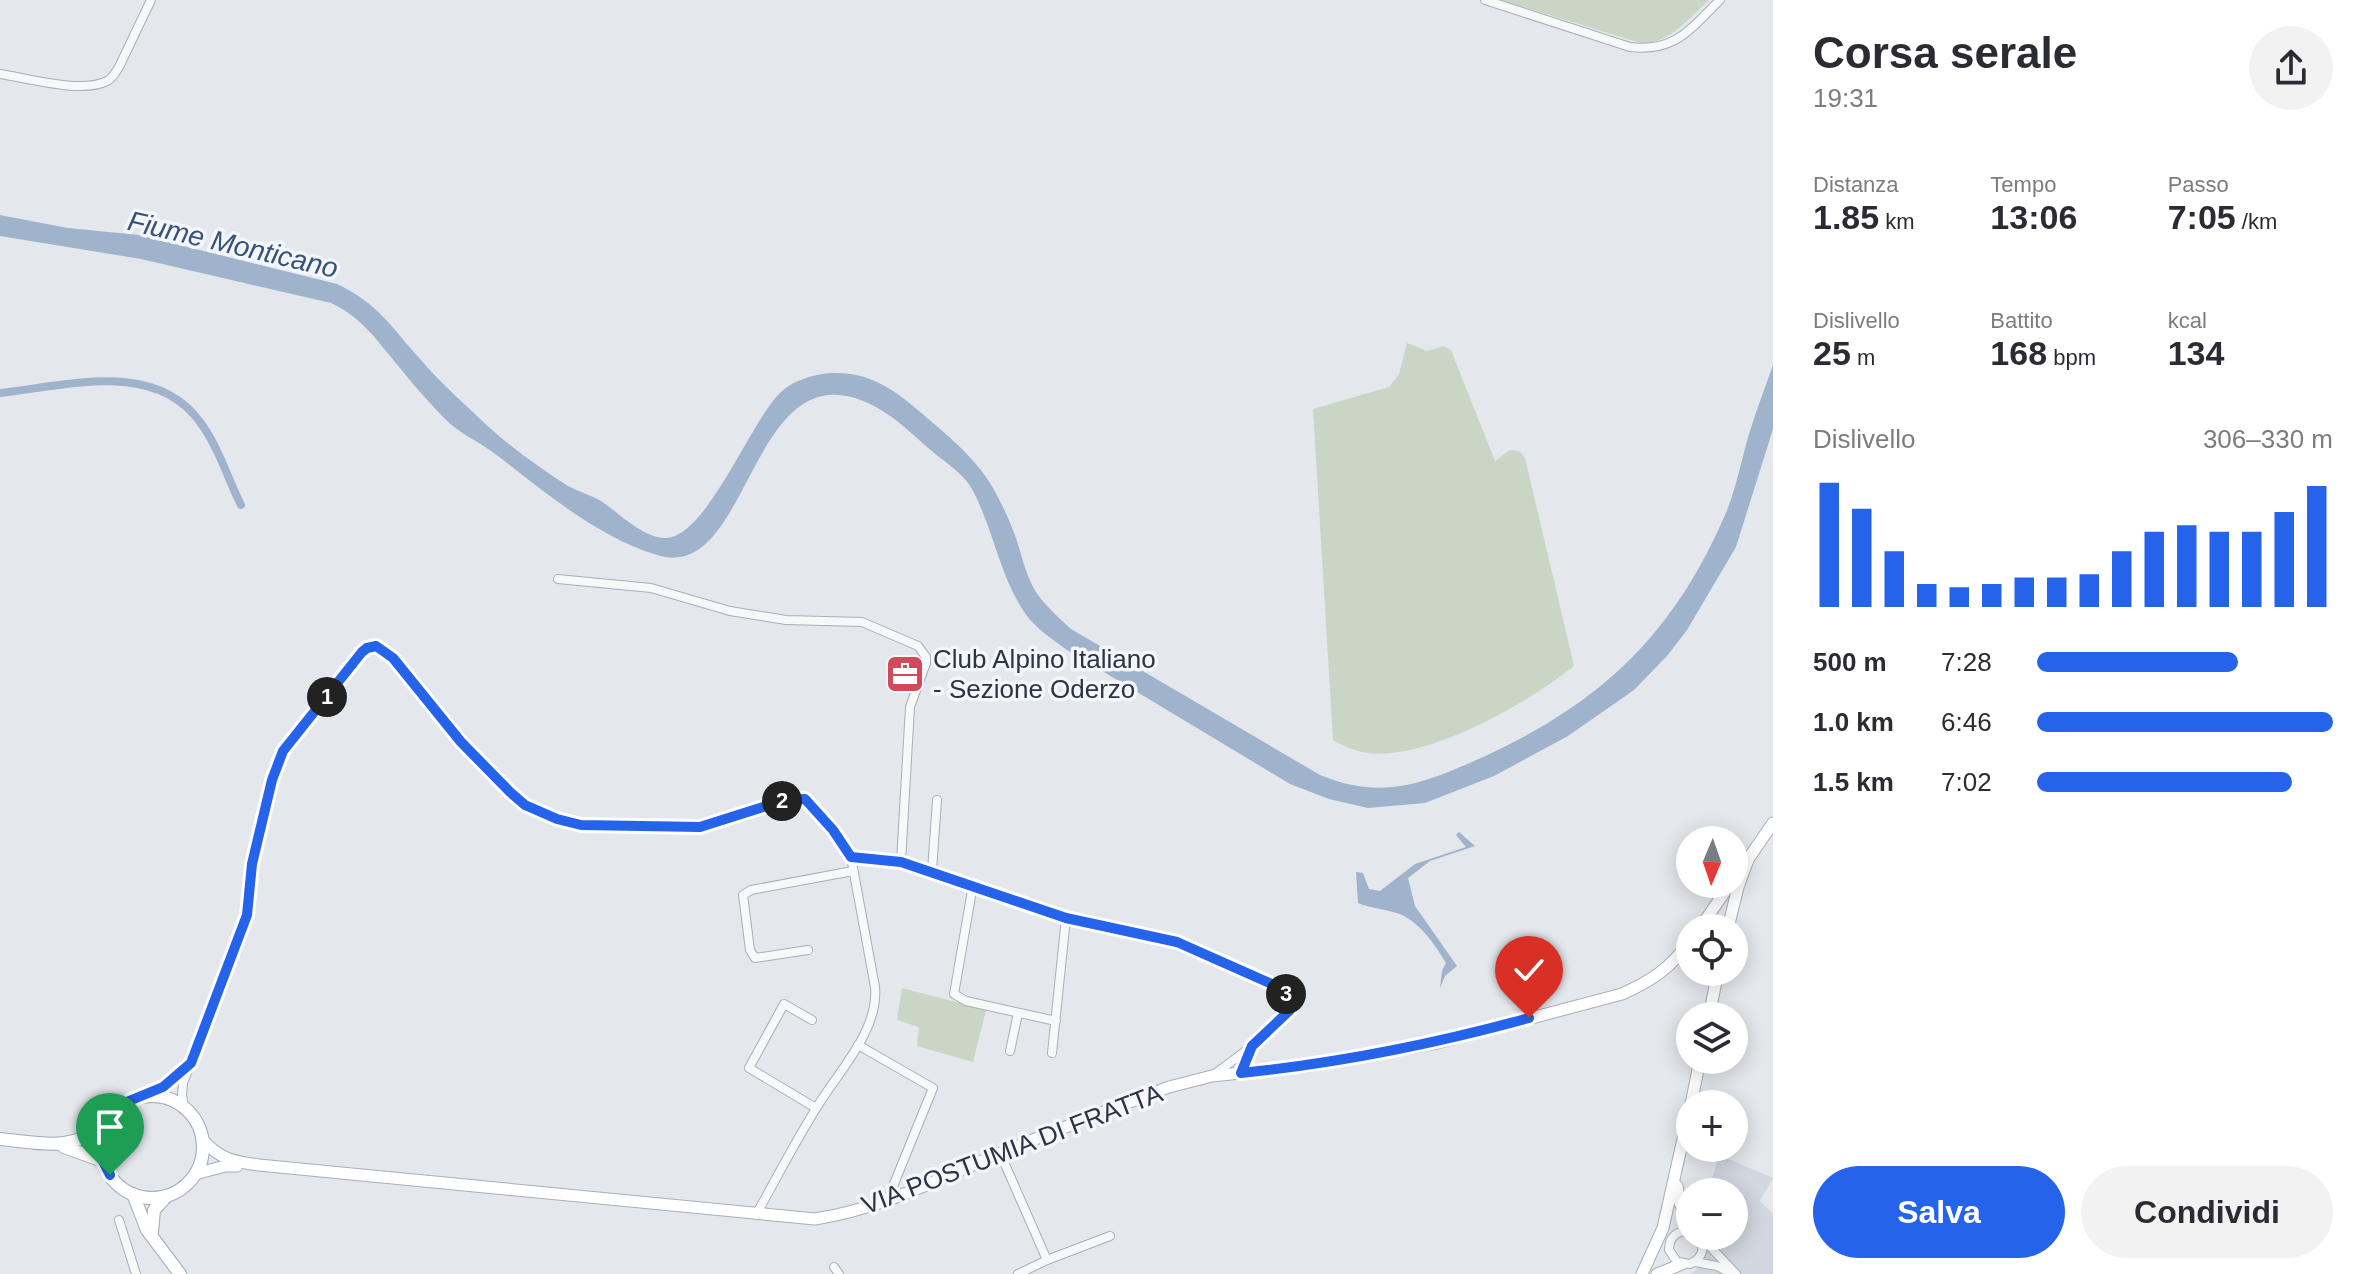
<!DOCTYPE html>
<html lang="it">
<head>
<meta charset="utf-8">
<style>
	:root { --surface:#fff; --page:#f2f2f3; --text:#2b2b33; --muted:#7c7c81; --accent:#2563eb }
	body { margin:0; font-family:Arial,sans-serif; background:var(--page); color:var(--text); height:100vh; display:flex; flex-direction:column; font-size:30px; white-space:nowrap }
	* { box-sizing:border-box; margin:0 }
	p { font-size:26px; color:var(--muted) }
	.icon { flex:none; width:44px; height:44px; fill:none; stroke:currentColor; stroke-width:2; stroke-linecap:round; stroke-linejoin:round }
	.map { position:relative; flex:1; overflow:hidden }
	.details { display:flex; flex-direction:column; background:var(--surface); width:600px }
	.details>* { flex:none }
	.needle { width:52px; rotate:182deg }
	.buttons { position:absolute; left:1676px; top:826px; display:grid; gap:16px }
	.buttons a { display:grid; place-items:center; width:72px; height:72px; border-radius:50%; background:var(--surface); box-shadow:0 4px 20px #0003; font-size:40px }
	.pin { position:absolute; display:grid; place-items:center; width:68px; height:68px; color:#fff; margin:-82px -34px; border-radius:50% 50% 50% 0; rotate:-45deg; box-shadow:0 0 8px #0007 }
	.pin .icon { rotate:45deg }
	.km { position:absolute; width:40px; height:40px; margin:-20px; border-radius:50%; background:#222; color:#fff; font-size:22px; line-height:40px; text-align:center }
	.round { display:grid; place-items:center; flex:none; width:84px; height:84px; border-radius:42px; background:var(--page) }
	.headline { display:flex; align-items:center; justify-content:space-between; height:136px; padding:0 40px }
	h1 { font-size:44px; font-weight:600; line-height:60px }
	.stats { display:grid; grid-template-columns:repeat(3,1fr); gap:12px; height:136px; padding:8px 40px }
	.stats div { display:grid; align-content:center }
	.stats b { font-size:34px; font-weight:600 }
	.stats small { font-size:22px; font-weight:400 }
	.stats p { font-size:22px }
	.chart { height:224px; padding:16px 40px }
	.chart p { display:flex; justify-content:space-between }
	.chart svg { width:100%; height:144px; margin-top:8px; stroke:var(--accent); stroke-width:6 }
	.button { display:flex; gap:16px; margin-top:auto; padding:16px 40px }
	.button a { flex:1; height:92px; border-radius:48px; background:var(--accent); color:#fff; font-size:32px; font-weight:600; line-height:92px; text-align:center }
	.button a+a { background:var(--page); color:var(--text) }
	ul { padding:0 40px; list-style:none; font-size:26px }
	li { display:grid; grid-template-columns:128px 96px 1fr; align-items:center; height:60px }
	li i { height:20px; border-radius:10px; background:var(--accent) }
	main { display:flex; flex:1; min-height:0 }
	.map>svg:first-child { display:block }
	.built { fill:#d2d6de }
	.green { fill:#c9d6c5 }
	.water { fill:#9fb4cc }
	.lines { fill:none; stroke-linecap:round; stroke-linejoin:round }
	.canal { stroke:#9fb4cc; stroke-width:8 }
	.minor-casing { stroke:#a9aeb7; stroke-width:10 }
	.secondary-casing { stroke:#a9aeb7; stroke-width:13 }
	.primary-casing { stroke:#a3abb8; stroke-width:14 }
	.minor { stroke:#f7f8fa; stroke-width:8 }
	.secondary { stroke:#fff; stroke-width:11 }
	.primary { stroke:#fff; stroke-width:12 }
	.route-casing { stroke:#fff; stroke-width:16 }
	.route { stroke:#2563eb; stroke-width:10 }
	.labels { text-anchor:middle; stroke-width:7; stroke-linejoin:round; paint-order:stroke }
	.poi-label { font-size:26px; fill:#2b3445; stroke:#f4f6f9; text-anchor:start }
	.street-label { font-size:26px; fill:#2b3445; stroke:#f4f6f9 }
	.water-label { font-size:28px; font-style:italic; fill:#34527a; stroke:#f4f6f9 }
</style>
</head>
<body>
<main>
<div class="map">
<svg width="1773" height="1274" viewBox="0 0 1773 1274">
	<rect width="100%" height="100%" fill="#e4e7ec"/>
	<polygon class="built" points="1719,1155 1773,1178 1760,1201 1773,1214 1773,1274 1691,1274 1698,1268 1716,1236 1734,1236 1734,1192 1708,1192"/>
	<g class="green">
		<path d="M1500 0H1709C1689 18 1670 44 1641 43Z"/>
		<path d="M1407 343 1427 351 1444 346 1451 350 1495 461 1510 450 1519 451 1525 458 1574 666C1528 703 1427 761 1367 753 1354 751 1344 746 1333 740L1313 409 1389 387 1399 374Z"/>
		<polygon points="902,988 986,1010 973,1062 917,1046 919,1027 897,1020"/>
	</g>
	<g class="water">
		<path d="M0 215 68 228 139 235 337 284C379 304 391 327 421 360 438 380 458 398 477 416 504 442 536 466 568 486 579 492 591 495 601 501 619 513 641 536 663 538 705 542 750 421 781 392 794 380 814 374 832 373 865 372 888 385 913 406 941 430 975 456 993 488 1002 504 1010 521 1016 538 1023 559 1027 582 1041 599 1050 610 1061 620 1071 629L1320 775C1383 801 1425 783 1483 757 1601 703 1673 635 1725 515 1736 490 1741 461 1749 434 1756 411 1765 388 1773 365V429L1736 547 1687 630 1667 656 1634 690 1568 736 1494 776 1425 803 1368 808 1329 799 1290 784 1064 648C1051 638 1037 629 1027 616 1000 579 994 530 972 489 963 473 947 464 933 452 916 438 900 421 881 410 748 331 755 586 657 555 595 536 544 491 494 453 478 441 458 433 444 418 429 402 414 386 400 368 378 342 363 318 331 303L141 259 0 236Z"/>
		<path d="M1459 832 1475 846 1430 861 1408 878 1415 906 1457 966 1445 976 1440 988 1442 971 1446 963C1436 946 1421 924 1402 915 1388 909 1372 909 1358 903L1356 872 1363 873 1369 889 1380 891 1415 864 1466 847 1456 835Z"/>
	</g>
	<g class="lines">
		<path class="canal" d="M0 393C66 386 155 359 200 422 218 446 228 479 241 505"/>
		<g class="minor-casing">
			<g id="minor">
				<path d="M1485 0 1630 47C1676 52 1689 30 1720 0"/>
				<path d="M0 74C27 78 82 94 107 81 113 78 115 73 119 67L151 0"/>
				<polyline points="558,579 651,588 730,611 786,620 862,622 918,646 926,657 926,663 910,707 901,862"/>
				<polyline points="851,857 901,862 1066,918 1177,942 1282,989 1290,1003 1290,1010 1252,1046 1241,1073"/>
				<polyline points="932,871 937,800"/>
				<polyline points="973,885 954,994 966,1001 1056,1021"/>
				<polyline points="808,950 755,958 750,950 743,895 751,890 853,871"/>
				<polyline points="812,1020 784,1004 749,1068 816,1108"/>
				<polyline points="858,1045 933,1088 887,1201"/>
				<polyline points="1010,1051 1018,1013"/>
				<polyline points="1052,1053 1066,918"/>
				<polyline points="1212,1076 1251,1047"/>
				<polyline points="145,1096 179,1076 188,1066"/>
				<path d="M184 1107 182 1095 183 1083 247 915 252 864 272 780 283 751 362 652 367 648 376 646C400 660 417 686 434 708 458 738 483 769 512 794 554 830 594 823 645 825 663 826 681 830 699 827 734 820 770 795 805 799L833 830 851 857 875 987C879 1031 838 1072 817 1107 795 1142 776 1179 756 1215"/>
				<polyline points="1000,1153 1047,1260 1018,1274"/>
				<polyline points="119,1220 136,1274"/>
				<path d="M1690 1231C1677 1230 1669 1237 1669 1250L1677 1262 1690 1264C1703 1258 1706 1247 1698 1236"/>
				<polyline points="1701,1237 1736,1274"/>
				<polyline points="1047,1260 1110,1236"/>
				<polyline points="1695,1262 1717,1266 1733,1274"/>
				<polyline points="834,1267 839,1274"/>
			</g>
		</g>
		<g class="secondary-casing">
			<g id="secondary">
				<polyline points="1746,862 1773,823"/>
				<polyline points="1700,928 1730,884"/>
				<polyline points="1728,928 1738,887 1749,857"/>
				<polyline points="1709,1016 1718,972"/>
				<polyline points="1691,1104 1700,1060"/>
				<path d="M202 1139C219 1159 234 1162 259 1165L815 1219C881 1209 938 1179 999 1154 1055 1130 1113 1109 1169 1087L1212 1076 1308 1066 1437 1043 1622 994C1651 981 1671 968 1690 941"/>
				<polyline points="195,1174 225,1166 237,1166"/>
				<polyline points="1677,1186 1680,1203 1690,1223"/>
				<polyline points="1642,1274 1663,1228 1690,1108"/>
				<polyline points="1657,1274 1682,1264"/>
			</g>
		</g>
		<g class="primary-casing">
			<g id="primary">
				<circle cx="152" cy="1147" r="51"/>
				<path d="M0 1139C43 1143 68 1152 105 1126"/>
				<polyline points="64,1147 103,1161"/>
				<polyline points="133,1194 147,1230 180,1274"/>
				<polyline points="152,1232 154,1210 167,1196"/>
			</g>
		</g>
		<use href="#minor" class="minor"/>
		<use href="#secondary" class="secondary"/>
		<use href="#primary" class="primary"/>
	</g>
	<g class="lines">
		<g class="route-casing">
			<path id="route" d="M110 1175 103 1161 102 1137 105 1126 115 1111 129 1101 163 1087 191 1063 247 915 252 864 272 780 283 751 362 652 367 648 376 646 393 658 461 742 510 792 525 805 557 819 581 825 700 827 785 800 805 799 833 830 851 857 901 862 1066 918 1177 942 1274 985 1287 995 1290 1010 1252 1046 1241 1073C1339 1063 1434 1044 1529 1018"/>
		</g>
		<use href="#route" class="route"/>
	</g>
	<defs>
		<g id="office-square" transform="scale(2)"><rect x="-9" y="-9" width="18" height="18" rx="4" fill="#d1495b" stroke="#f4f6f9"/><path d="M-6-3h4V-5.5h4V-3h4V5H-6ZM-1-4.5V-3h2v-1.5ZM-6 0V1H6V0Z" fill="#fff"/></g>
	</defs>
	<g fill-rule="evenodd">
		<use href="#office-square" x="905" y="674"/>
	</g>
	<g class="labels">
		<g class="poi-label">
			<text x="933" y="668">Club Alpino Italiano<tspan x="933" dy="30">- Sezione Oderzo</tspan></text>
		</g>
		<g class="street-label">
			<text transform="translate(1012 1149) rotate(-21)" y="9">VIA POSTUMIA DI FRATTA</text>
		</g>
		<g class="water-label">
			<text transform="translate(233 244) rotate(13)" y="10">Fiume Monticano</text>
		</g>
	</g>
</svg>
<div class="buttons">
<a><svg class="needle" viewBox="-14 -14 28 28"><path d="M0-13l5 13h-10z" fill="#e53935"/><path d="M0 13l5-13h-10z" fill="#7c7c81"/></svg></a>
<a><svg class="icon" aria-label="locate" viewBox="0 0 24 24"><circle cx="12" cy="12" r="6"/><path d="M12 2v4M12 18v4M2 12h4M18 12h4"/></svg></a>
<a><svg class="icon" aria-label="layers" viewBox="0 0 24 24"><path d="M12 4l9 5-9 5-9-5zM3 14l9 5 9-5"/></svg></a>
<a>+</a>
<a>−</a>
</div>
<div class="pin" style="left:110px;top:1175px;background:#1e9e55"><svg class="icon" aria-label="arrive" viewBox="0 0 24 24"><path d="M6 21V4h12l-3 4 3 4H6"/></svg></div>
<div class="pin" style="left:1529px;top:1018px;background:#d93025"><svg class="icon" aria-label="check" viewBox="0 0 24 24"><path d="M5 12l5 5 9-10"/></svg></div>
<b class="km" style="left:327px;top:697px">1</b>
<b class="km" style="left:782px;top:801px">2</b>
<b class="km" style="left:1286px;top:994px">3</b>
</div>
<section class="details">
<div class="headline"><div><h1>Corsa serale</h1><p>19:31</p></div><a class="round"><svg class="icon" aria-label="share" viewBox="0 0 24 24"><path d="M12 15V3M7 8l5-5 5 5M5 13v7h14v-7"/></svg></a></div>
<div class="stats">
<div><p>Distanza</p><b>1.85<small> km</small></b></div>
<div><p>Tempo</p><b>13:06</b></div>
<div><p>Passo</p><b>7:05<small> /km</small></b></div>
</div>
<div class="stats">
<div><p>Dislivello</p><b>25<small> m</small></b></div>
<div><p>Battito</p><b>168<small> bpm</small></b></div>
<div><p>kcal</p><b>134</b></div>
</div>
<div class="chart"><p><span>Dislivello</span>306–330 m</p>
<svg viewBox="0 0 160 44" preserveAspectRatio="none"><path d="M5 44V6M15 44V14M25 44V27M35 44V37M45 44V38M55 44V37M65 44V35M75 44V35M85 44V34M95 44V27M105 44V21M115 44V19M125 44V21M135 44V21M145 44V15M155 44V7"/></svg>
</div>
<ul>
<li><b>500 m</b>7:28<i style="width:68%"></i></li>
<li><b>1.0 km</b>6:46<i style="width:100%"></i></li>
<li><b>1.5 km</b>7:02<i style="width:86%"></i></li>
</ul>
<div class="button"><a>Salva</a><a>Condividi</a></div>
</section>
</main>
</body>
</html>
